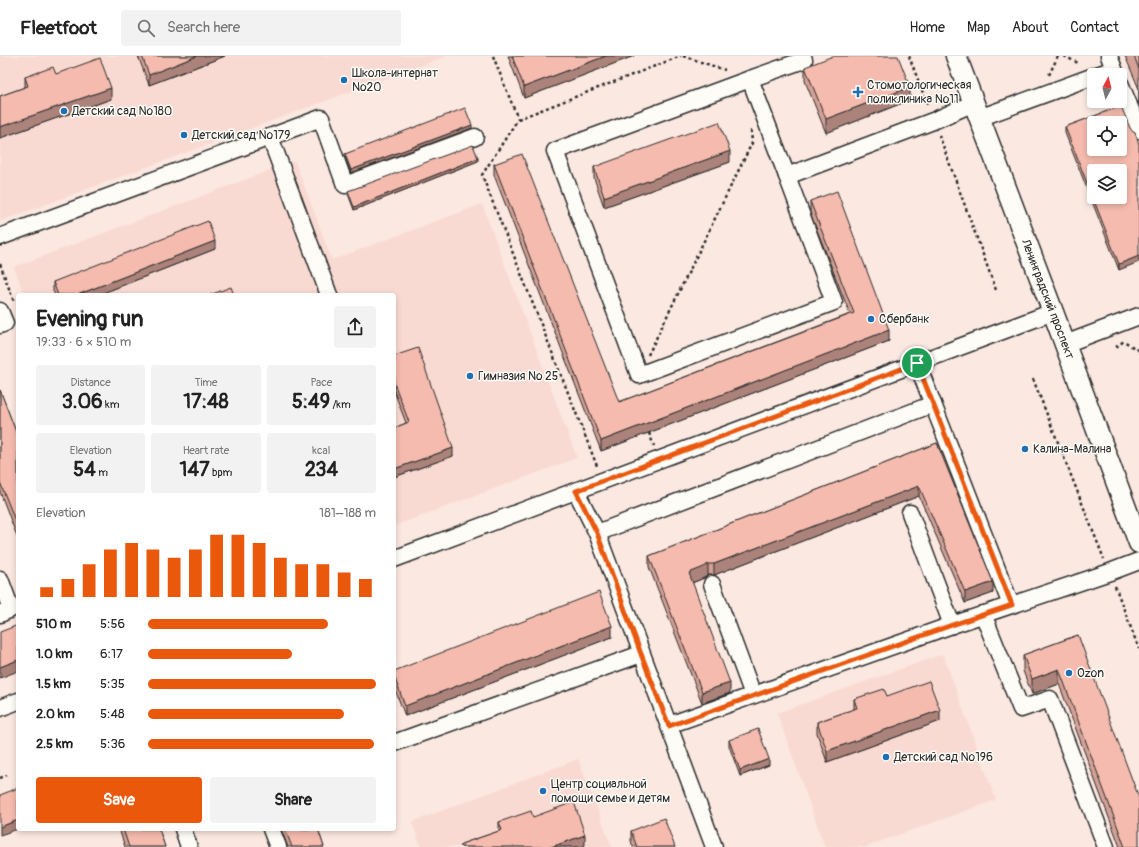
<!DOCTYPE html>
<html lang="en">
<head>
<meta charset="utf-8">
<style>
	:root { --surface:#fff; --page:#f2f2f2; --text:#222; --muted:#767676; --line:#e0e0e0; --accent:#ea580c }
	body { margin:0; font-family:Pangolin,sans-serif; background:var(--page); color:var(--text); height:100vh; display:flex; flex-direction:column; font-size:15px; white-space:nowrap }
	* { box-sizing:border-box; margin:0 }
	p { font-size:13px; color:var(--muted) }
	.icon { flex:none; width:22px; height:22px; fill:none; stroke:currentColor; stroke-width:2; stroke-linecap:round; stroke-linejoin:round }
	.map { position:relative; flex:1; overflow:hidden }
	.sheet { position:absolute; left:16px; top:237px; width:380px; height:538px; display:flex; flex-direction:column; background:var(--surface); border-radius:4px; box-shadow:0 2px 6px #0003 }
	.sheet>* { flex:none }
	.needle { width:26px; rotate:7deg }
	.controls { position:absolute; left:1087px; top:12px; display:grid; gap:8px }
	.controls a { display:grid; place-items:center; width:40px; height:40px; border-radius:4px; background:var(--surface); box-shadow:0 2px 6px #0003; font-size:20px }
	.pin { position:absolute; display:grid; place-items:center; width:34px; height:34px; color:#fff; margin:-17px; border:2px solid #fff; border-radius:50%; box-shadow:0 1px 4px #0007 }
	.round { display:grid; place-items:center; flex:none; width:42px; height:42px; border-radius:4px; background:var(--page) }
	.head { display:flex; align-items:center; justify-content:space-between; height:68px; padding:0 20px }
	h1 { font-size:22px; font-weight:700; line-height:30px }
	.figures { display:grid; grid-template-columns:repeat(3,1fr); gap:6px; height:68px; padding:4px 20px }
	.figures div { display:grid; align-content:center; border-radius:4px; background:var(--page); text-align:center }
	.figures b { font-size:20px; font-weight:700 }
	.figures small { font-size:11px; font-weight:400 }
	.figures p { font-size:11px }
	.chart { height:112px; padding:8px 20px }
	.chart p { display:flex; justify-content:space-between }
	.chart svg { width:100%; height:72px; margin-top:4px; stroke:var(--accent); stroke-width:6 }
	.button { display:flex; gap:8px; margin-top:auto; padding:8px 20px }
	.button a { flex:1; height:46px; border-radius:4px; background:var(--accent); color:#fff; font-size:16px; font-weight:700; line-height:46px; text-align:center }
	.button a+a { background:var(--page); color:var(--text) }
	ul { padding:0 20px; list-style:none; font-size:13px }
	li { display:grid; grid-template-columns:64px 48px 1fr; align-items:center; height:30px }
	li i { height:10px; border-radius:5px; background:var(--accent) }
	header { display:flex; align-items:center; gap:24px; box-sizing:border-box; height:56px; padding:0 20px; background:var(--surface); border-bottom:1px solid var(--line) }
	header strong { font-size:19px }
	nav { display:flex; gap:22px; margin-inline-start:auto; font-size:14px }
	.search { width:280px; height:36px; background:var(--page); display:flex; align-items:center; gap:10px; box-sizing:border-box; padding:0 14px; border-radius:4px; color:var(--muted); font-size:15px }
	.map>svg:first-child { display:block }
	.built { fill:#f9dad2 }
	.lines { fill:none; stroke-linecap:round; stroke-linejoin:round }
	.minor-casing { stroke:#2b2b2b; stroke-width:19 }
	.major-casing { stroke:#2b2b2b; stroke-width:23 }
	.path { stroke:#2b2b2b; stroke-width:2.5; stroke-dasharray:3 3; stroke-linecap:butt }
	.minor { stroke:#fdfcf7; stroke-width:16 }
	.major { stroke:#fdfcf7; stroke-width:20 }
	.wall { fill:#d3a196; stroke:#2b2b2b }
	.shaded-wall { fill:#ac837a; stroke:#2b2b2b }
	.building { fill:#f5bbae; stroke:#2b2b2b; fill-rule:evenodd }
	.route-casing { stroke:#fff; stroke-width:8 }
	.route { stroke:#ea580c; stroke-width:5 }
	.poi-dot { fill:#1f6fb2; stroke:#fdfcf7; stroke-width:1.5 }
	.labels { text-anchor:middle; stroke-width:3; stroke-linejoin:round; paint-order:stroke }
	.poi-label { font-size:12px; fill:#2b2b2b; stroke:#fdfcf7; text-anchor:start }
	.street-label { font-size:12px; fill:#2b2b2b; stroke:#fdfcf7 }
</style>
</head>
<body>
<header>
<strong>Fleetfoot</strong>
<div class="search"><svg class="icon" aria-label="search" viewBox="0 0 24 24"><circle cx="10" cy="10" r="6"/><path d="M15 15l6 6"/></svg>Search here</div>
<nav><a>Home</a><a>Map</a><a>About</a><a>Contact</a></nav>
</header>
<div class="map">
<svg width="1139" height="791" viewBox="0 0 1139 791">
	<rect width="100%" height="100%" fill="#fbe8e1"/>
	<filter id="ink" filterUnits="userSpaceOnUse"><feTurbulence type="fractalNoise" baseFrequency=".025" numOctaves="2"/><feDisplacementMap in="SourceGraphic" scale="8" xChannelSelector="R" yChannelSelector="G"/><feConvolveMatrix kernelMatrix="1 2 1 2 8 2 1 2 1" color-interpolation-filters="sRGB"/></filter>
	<g filter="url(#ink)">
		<g class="built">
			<polygon points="0,0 447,0 1,165 0,162"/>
			<polygon points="295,105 332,204 482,148 577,402 394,470 394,239 24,239 14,211"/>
			<polygon points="943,598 996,744 865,791 825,791 777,657"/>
			<polygon points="578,703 612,791 421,791 412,766"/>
		</g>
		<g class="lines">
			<g class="minor-casing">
				<g id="minor">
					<polyline points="803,0 804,4 750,23 787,120 933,65 974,47"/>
					<polyline points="1097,19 1114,13 1109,0"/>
					<polyline points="750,23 555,95 639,319 834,246 787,120"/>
					<polyline points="1120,27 1139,74"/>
					<polyline points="979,62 1094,20"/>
					<polyline points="270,81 321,62 345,129 475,81"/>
					<polyline points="0,181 270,81 329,239"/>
					<polyline points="0,255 5,267 0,269"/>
					<polyline points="1065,288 1139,260"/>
					<polyline points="917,307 1011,549"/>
					<polyline points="576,435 597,477 714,791"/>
					<polyline points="910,457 952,569"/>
					<polyline points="597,477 933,348"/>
					<polyline points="394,503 1053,256"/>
					<polyline points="0,523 11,553 0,558"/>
					<polyline points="712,528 753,639"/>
					<polyline points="983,558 1021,653 1050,643 1106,791"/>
					<polyline points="0,652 18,645"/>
					<polyline points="669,669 952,569 1110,516 1139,505"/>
					<polyline points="394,687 641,598"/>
					<polyline points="183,773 189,791"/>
					<polyline points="271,773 278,791"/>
				</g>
			</g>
			<g class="major-casing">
				<polyline id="major" points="956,0 1053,256 1139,487"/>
			</g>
			<g class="path">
				<polyline points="493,0 518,63 482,119 597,410"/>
				<polyline points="683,0 725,14"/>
				<polyline points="909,0 928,50"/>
				<polyline points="1064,0 1080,8"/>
				<polyline points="1049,19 1058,0"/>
				<polyline points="518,63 681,0"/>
				<polyline points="939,79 996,234"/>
				<polyline points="0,208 14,246"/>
				<polyline points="1116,291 1124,285 1139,295"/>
				<polyline points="648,299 752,87 751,74"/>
				<polyline points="1033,323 1104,503"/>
				<polyline points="649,377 654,390"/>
				<polyline points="1115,530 1139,593"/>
				<polyline points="0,722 7,719"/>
			</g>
			<use href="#minor" class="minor"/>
			<use href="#major" class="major"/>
		</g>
		<g class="wall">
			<polygon points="138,0 225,0 149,29"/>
			<polygon points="508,0 634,0 524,42"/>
			<polygon points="1125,0 1139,0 1139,49 1139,33"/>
			<polygon points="805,11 910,44 826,77 805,25"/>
			<polygon points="56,18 111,43 0,82 0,40 25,31 25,21"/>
			<polygon points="1121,50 1119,214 1065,77 1065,71"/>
			<polygon points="472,72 351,117 345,101 345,98"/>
			<polygon points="478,105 354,154 348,138 348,135"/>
			<polygon points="730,106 604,151 594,122 594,111"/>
			<polygon points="494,108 619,346 850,258 810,156 810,145 889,285 601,395 494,119"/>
			<polygon points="215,193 98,239 55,239 53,235 53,226"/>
			<polygon points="394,300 453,400 394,421 394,372 406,367 394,335"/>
			<polygon points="0,334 18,381 18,483 0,436"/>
			<polygon points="937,387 993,537 965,547 919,440 714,519 708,519 704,522 692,527 730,637 702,647 649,511 649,500"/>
			<polygon points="1078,579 1139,791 1120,791 1059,628 1032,638 1023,615 1023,599"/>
			<polygon points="612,581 405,660 394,631 394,615"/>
			<polygon points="887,640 940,665 827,706 817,677 817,666 854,653 854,643"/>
			<polygon points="729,684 769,709 740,720 729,690"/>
			<polygon points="533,761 585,789 581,791 461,791 461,788 499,775 499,766"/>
			<polygon points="119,773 159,773 165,791 125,791"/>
			<polygon points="281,773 318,773 324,791 288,791"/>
			<polygon points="631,775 675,791 633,791 631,785"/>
		</g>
		<g class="shaded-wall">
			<polygon points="197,0 225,0 149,29 149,19"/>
			<polygon points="606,0 634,0 524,42 524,31"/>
			<polygon points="910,31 910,44 826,77 826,63"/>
			<polygon points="111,32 111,43 0,82 0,71"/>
			<polygon points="472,69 472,72 351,117 351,114"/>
			<polygon points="730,95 730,106 604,151 604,141"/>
			<polygon points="478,102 478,105 354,154 354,151"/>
			<polygon points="215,185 215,193 98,239 77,239"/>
			<polygon points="1139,200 1139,206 1119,214 1119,208"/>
			<polygon points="889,274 889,285 601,395 601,385"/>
			<polygon points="453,392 453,400 394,421 394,413"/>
			<polygon points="919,430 919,440 714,519 714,508"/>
			<polygon points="708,508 708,519 704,522 689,528 689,517"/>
			<polygon points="993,526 993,537 965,547 965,536"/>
			<polygon points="612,570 612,581 405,660 405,650"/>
			<polygon points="18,604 18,615 0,622 0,611"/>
			<polygon points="1059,613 1059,628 1032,638 1032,623"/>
			<polygon points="730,627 730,637 702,647 702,636"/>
			<polygon points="940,654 940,665 827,706 827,695"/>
			<polygon points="769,703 769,709 740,720 740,714"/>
			<polygon points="18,764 18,773 0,779 0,771"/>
			<polygon points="585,779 585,789 581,791 551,791"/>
		</g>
		<g class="building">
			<polygon points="142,0 197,0 149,19"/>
			<polygon points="512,0 606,0 524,31"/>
			<polygon points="833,0 898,0 910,31 826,63 805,11"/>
			<polygon points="1134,0 1139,0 1139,13"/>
			<polygon points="100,2 111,32 0,71 0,40 28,30 25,21 53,11 56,18"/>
			<path d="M1121 50 1130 72 1133 76 1136 77H1135L1139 88V200L1119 208 1065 71ZM1094 67H1120V93H1094ZM1094 115H1120V141H1094Z"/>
			<polygon points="465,52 472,69 351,114 345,98"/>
			<polygon points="719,66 730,95 604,141 594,111"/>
			<polygon points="473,89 478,102 354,151 348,135"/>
			<polygon points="522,98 619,346 854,257 810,145 837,135 889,274 601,385 494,108"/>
			<polygon points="208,165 215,185 77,239 58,239 53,226"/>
			<polygon points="231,231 234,239 210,239"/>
			<polygon points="418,292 453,392 394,413 394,372 409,366 394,327 394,300"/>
			<polygon points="0,334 18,381 18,472 0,426"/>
			<polygon points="937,387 993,526 965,536 919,430 714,508 708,508 704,511 689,517 730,627 702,636 649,500"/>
			<polygon points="599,536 612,570 405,650 394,620 394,615"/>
			<polygon points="18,569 18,604 0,611 0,576"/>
			<polygon points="1078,579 1139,742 1139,791 1125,791 1059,613 1032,623 1023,599"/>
			<polygon points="929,625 940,654 827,695 817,666 857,652 854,643 884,633 887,640"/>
			<polygon points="758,673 769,703 740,714 729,684"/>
			<polygon points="18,732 18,764 0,771 0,739"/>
			<polygon points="574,746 585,779 551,791 461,791 461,788 502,774 499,766 531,755 533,761"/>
			<polygon points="664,762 675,791 637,791 631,775"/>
			<polygon points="123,773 159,773 165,791 129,791"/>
			<polygon points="285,773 318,773 324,791 292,791"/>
		</g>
	</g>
	<g class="lines" filter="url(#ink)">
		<g class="route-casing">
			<polygon id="route" points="917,307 1012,549 952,569 669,670 641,598 597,477 576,435"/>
		</g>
		<use href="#route" class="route"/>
	</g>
	<g class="poi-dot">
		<circle cx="344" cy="24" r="4"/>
		<path d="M856 30h4v4h4v4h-4v4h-4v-4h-4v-4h4z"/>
		<circle cx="64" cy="55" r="4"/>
		<circle cx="184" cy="79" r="4"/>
		<circle cx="871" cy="263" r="4"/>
		<circle cx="470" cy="320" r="4"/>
		<circle cx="1025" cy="393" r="4"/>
		<circle cx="1069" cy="617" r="4"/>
		<circle cx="886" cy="701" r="4"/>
		<circle cx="543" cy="735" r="4"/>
	</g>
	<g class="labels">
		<g class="poi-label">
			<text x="352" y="21">Школа-интернат<tspan x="352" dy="14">№20</tspan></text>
			<text x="867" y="33">Стомотологическая<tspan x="867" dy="14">поликлиника №11</tspan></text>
			<text x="72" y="59">Детский сад №180</text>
			<text x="192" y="83">Детский сад №179</text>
			<text x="879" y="267">Сбербанк</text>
			<text x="478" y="324">Гимназия № 25</text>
			<text x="1033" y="397">Калина-Малина</text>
			<text x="1077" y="621">Ozon</text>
			<text x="894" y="705">Детский сад №196</text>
			<text x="551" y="732">Центр социальной<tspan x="551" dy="14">помощи семье и детям</tspan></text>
		</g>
		<g class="street-label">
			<text transform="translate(1048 243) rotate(69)" y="4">Ленинградский проспект</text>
		</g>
	</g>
</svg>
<div class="controls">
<a><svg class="needle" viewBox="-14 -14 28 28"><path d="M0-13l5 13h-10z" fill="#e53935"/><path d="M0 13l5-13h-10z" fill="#767676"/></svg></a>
<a><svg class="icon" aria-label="locate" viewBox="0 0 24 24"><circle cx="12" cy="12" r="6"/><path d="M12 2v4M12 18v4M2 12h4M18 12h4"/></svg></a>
<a><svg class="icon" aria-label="layers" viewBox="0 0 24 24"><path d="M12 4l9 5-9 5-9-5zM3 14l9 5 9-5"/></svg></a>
</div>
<div class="pin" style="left:917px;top:307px;background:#1e9e55"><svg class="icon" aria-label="arrive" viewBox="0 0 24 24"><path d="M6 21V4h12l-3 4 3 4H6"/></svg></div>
<section class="sheet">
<div class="head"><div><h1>Evening run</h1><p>19:33 · 6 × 510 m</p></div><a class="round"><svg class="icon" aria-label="share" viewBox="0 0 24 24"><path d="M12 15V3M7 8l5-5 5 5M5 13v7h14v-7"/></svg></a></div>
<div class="figures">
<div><p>Distance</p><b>3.06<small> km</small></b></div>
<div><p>Time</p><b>17:48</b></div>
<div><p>Pace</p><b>5:49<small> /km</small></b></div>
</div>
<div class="figures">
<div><p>Elevation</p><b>54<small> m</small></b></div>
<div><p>Heart rate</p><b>147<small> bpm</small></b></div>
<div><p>kcal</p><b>234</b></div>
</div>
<div class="chart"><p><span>Elevation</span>181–188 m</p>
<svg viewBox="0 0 160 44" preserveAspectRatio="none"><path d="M5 44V38M15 44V33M25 44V24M35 44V15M45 44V11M55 44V15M65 44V20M75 44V15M85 44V6M95 44V6M105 44V11M115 44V20M125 44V24M135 44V24M145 44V29M155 44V33"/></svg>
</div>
<ul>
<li><b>510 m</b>5:56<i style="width:79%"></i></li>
<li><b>1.0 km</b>6:17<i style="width:63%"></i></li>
<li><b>1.5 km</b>5:35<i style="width:100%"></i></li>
<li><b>2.0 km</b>5:48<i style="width:86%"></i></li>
<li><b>2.5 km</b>5:36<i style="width:99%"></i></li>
</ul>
<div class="button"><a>Save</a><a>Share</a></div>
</section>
</div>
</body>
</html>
